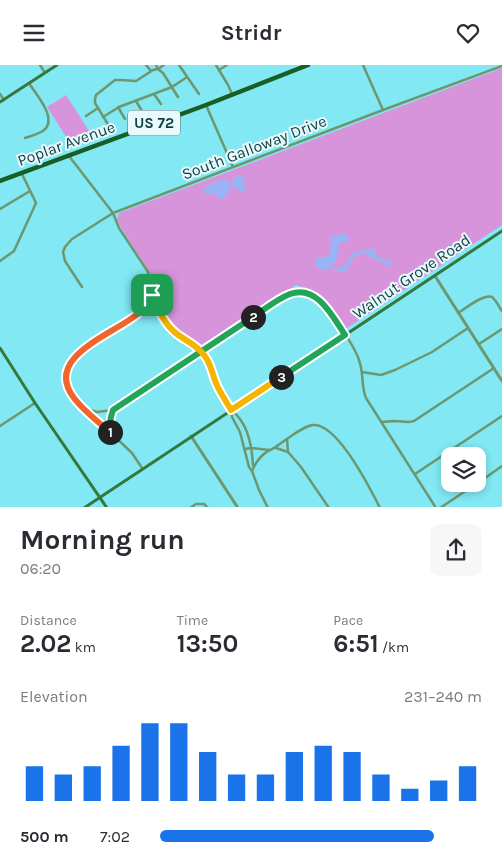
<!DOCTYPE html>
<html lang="en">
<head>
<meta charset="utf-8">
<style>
	:root { --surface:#fff; --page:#f7f7f7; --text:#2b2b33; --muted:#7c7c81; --accent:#1a73e8 }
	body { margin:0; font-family:Karla,sans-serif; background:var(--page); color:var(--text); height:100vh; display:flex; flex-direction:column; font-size:19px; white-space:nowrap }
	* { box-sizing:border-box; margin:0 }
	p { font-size:16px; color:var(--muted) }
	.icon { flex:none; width:28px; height:28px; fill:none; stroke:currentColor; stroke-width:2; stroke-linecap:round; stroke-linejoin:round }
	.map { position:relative; height:442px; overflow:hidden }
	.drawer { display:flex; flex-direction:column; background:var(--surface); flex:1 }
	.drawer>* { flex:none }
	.tools { position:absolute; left:441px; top:382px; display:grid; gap:10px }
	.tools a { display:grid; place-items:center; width:45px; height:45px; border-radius:10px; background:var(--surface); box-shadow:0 2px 8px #0003; font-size:25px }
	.pin { position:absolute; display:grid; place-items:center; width:42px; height:42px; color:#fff; margin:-21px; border-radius:10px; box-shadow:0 2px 8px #0006 }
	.km { position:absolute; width:25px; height:25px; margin:-12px; border-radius:50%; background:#222; color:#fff; font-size:14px; line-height:25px; text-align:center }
	.round { display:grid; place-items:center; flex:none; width:52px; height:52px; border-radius:10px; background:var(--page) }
	.headline { display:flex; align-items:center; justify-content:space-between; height:85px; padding:0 20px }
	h1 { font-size:28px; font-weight:700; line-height:38px }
	.figures { display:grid; grid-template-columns:repeat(3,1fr); gap:8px; height:85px; padding:5px 20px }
	.figures div { display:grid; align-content:center }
	.figures b { font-size:25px; font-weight:700 }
	.figures small { font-size:14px; font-weight:400 }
	.figures p { font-size:14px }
	.chart { height:140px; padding:10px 20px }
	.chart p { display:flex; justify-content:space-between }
	.chart svg { width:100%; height:90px; margin-top:5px; stroke:var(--accent); stroke-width:6 }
	ul { padding:0 20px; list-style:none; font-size:16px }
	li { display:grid; grid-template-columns:80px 60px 1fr; align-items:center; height:38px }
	li i { height:12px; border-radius:6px; background:var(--accent) }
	header { display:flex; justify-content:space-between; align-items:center; height:65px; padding:0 20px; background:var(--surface); font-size:22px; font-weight:700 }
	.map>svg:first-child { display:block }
	.green { fill:#d894db }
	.water { fill:#97b5f6 }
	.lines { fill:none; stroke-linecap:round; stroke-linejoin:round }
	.minor { stroke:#6d976f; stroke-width:2.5 }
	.tertiary { stroke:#6d976f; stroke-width:3 }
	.secondary { stroke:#36783c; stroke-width:3 }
	.primary { stroke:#195e23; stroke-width:4.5 }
	.split-1-casing { stroke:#fff; stroke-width:10 }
	.split-2-casing { stroke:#fff; stroke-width:10 }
	.split-3-casing { stroke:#fff; stroke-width:10 }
	.split-4-casing { stroke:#fff; stroke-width:10 }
	.split-1 { stroke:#f0652b; stroke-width:6 }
	.split-2 { stroke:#22a559; stroke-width:6 }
	.split-3 { stroke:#22a559; stroke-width:6 }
	.split-4 { stroke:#f5b400; stroke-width:6 }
	.labels { text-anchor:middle; stroke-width:4; stroke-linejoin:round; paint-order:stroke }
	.shield { fill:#e8fafc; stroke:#52777a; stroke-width:1 }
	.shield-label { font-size:15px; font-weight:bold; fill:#123f43 }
	.street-label { font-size:16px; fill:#123f43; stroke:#e8fafc }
</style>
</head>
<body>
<header><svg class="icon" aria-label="menu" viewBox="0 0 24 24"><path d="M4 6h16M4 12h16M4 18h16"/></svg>Stridr<svg class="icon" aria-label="heart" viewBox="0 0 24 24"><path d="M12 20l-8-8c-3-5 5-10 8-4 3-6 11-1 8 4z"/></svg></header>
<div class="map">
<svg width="502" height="443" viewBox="0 0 502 443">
	<rect width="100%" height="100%" fill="#81e8f4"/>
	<g class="green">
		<polygon points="502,3 502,160 344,265 321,230 296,220 204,283 200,282 179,268 174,264 163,251 153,223 149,207 120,161 117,155 119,148"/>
		<polygon points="66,30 91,69 72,81 47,42"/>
	</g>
	<g class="water">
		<polygon points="240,111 245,113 244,120 246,124 244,127 234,123 232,121 232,118 234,112"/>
		<path d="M225 114C233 120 230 127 223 134L219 133 214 128 208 130 203 126C207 118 217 118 225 114Z"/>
		<path d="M343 168 349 172 350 175C347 176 342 177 339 180 335 183 338 187 337 191 336 197 332 201 328 205L320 204 315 200V194L317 192H324L329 191 331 179 330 172 337 171Z"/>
		<path d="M370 183 375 186 376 191 390 196 392 198V200L389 202 383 196H378L375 193 373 195 372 193 367 188 362 190 360 189C352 191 350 198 347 206L340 207 332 204 333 202 337 204C350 200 346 193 356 186L359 187Z"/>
	</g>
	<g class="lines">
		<g class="minor">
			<polyline points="40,0 45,8"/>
			<polyline points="146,0 151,6"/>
			<polyline points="156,0 158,4 163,8 178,32"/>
			<polyline points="179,0 199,29"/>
			<polyline points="216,0 228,20 232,29"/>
			<polyline points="363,0 383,45"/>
			<polyline points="219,5 227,0"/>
			<polyline points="0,29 4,35"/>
			<polyline points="154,29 161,39"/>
			<polyline points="136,36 142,46"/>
			<polyline points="206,40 233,102"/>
			<polyline points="118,42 125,54"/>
			<polyline points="86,51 98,43"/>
			<polyline points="103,52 119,42 172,22 187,12"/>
			<polyline points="109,61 95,38 95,34 96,30 115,15 121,15 136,16 153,5 158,4 164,0"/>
			<path d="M25 73C31 71 38 69 43 66 59 54 36 30 29 18"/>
			<polyline points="69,91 113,148 119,163 148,207 150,215 152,230 159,247 176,268 196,281 204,290 209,297 216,318 231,345 232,352 240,367 249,402 252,406 259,425 268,443"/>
			<polyline points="0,144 30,126"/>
			<polyline points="0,196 14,186 36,138 22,109"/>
			<polyline points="82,222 65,196 63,187 65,182 72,174 113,148 383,45 502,1"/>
			<polyline points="141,246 148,246 159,247"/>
			<path d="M458 248C465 244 484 228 492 232 496 235 499 242 502 246"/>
			<polyline points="479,279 502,264"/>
			<polyline points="362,307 381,310 395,305 432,287 468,263"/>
			<path d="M83 343 97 347 113 345 282 233C292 228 301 226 312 230 324 234 355 282 359 295 364 308 361 322 366 333L436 443"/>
			<path d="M231 345C248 357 252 381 253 400"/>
			<polyline points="382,357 394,356 409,357 414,356 494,303"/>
			<polyline points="0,361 35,338"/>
			<path d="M111 368C109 360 110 352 113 345"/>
			<polyline points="287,374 288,387"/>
			<polyline points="276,383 288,387 301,402 329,443"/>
			<polyline points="245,384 251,383 269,385"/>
			<polyline points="142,403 132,388 73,332 67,319 66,308 71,296 79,287 140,247 152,230"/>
			<path d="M252 406C256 396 264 387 274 383 284 377 303 360 314 360 338 360 370 423 380 443"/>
			<polyline points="415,409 502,351"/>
			<polyline points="478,418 502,401"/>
			<polyline points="190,443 196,439 204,439 208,443"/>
			<polyline points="440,443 476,419"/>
		</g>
		<g class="tertiary">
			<polyline points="435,211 502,316"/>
			<polyline points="191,371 238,443"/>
		</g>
		<g class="secondary">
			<polyline points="0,37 57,0"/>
			<polyline points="0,283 35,338 107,443"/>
			<polyline points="84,443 502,166"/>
		</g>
		<polyline class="primary" points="0,116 206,40 308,0"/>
	</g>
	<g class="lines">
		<g class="split-1-casing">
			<path id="split-1" d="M110 367C98 357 83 345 74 333 41 290 119 268 141 246 146 242 149 235 152 230"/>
		</g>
		<g class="split-2-casing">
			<path id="split-2" d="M110 367 112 369C109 361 110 353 113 345L253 252"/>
		</g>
		<g class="split-3-casing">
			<path id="split-3" d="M253 252C265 244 277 234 290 229 317 219 333 252 345 270L281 312"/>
		</g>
		<g class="split-4-casing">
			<path id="split-4" d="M152 230C158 244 164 259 177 269 186 276 197 280 204 290 211 298 212 309 216 318 220 328 226 336 231 345L281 312"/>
		</g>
		<use href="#split-1" class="split-1"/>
		<use href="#split-2" class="split-2"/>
		<use href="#split-3" class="split-3"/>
		<use href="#split-4" class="split-4"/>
	</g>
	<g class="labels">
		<rect class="shield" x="128" y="45.5" width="52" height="25" rx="4"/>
		<g class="shield-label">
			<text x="154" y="63">US 72</text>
		</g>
		<g class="street-label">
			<text transform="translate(66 78) rotate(-20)" y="6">Poplar Avenue</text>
			<text transform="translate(254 82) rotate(-21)" y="6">South Galloway Drive</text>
			<text transform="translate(411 211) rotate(-34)" y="6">Walnut Grove Road</text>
		</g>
	</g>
</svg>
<div class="tools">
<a><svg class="icon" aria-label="layers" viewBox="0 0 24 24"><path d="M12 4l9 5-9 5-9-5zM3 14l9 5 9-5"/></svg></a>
</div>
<div class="pin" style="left:152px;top:230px;background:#1e9e55"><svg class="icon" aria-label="arrive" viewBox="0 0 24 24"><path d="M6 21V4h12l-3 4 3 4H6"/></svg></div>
<b class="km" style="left:110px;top:367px">1</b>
<b class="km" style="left:253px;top:252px">2</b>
<b class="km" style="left:281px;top:312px">3</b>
</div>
<section class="drawer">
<div class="headline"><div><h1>Morning run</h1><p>06:20</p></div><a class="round"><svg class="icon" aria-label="share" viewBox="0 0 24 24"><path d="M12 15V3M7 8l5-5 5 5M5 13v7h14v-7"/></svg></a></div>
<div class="figures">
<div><p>Distance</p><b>2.02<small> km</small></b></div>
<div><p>Time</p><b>13:50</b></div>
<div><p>Pace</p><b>6:51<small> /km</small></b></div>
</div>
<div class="chart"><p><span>Elevation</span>231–240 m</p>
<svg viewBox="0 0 160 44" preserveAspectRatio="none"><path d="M5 44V27M15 44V31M25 44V27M35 44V17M45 44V6M55 44V6M65 44V20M75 44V31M85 44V31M95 44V20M105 44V17M115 44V20M125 44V31M135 44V38M145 44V34M155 44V27"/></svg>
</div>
<ul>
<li><b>500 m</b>7:02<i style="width:85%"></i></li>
</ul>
</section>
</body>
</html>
